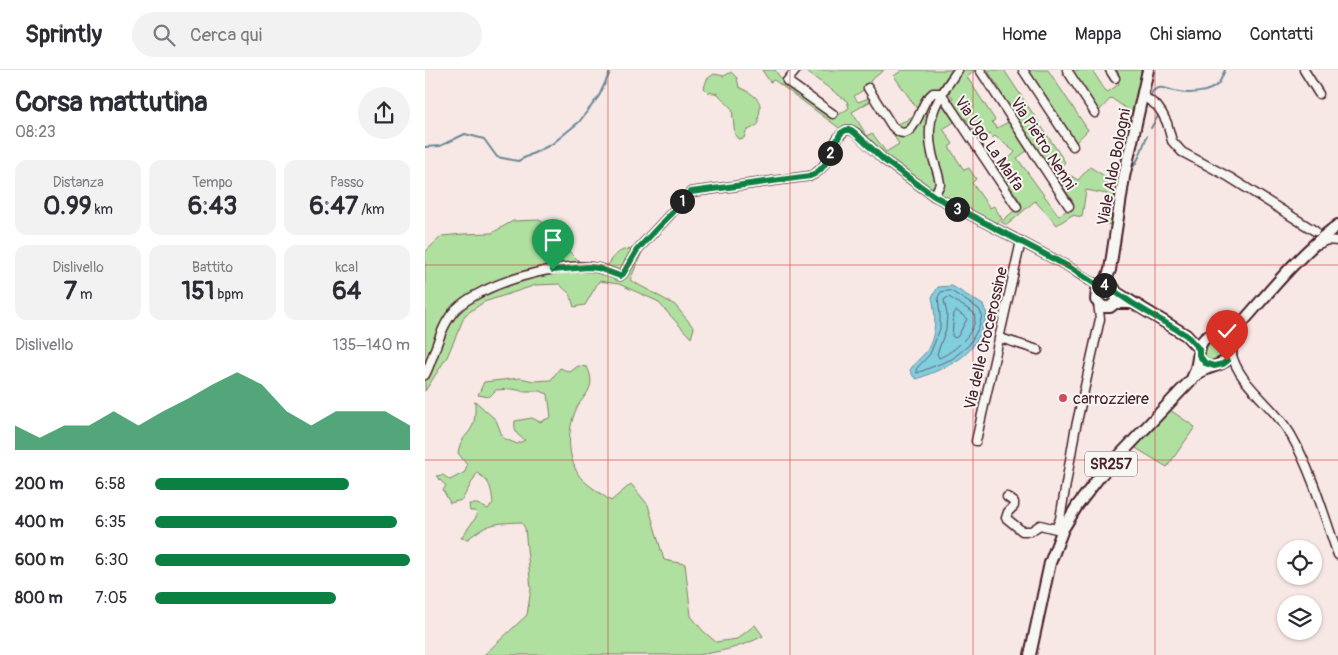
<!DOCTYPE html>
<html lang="it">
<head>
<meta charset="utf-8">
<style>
	:root { --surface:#fff; --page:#f2f2f3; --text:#2b2b33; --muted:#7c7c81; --line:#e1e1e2; --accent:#0b8043 }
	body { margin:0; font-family:Pangolin,sans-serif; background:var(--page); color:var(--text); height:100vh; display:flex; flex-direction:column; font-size:19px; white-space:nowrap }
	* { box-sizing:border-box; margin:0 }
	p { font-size:16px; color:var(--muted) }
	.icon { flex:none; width:28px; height:28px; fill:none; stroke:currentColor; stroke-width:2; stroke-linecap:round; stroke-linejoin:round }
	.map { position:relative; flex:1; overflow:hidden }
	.sheet { display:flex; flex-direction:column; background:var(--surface); width:425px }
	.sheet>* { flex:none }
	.fabs { position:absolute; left:852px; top:470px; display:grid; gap:10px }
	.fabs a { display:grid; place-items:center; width:45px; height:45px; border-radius:50%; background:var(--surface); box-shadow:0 1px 4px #0004; font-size:25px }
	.pin { position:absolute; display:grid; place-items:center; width:42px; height:42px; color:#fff; margin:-51px -21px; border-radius:50% 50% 50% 0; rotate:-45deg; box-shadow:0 0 5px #0007 }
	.pin .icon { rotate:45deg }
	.km { position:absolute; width:25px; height:25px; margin:-12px; border-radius:50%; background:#222; color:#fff; font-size:14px; line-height:25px; text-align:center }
	.round { display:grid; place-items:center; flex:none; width:52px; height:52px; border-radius:26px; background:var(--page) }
	.head { display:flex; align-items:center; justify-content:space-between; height:85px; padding:0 15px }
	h1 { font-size:28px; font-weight:700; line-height:38px }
	.metrics { display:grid; grid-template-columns:repeat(3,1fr); gap:8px; height:85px; padding:5px 15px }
	.metrics div { display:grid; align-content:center; border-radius:12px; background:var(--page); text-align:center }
	.metrics b { font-size:25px; font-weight:700 }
	.metrics small { font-size:14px; font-weight:400 }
	.metrics p { font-size:14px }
	.chart { height:140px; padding:10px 15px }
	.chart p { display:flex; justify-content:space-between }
	.chart svg { width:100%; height:90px; margin-top:5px; fill:var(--accent); opacity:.7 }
	ul { padding:0 15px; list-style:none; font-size:16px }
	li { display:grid; grid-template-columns:80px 60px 1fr; align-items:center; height:38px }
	li i { height:12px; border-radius:6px; background:var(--accent) }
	header { display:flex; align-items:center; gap:30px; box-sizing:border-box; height:70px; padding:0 25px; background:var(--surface); border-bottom:1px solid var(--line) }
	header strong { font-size:24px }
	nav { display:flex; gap:28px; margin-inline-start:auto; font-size:18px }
	.search { width:350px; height:45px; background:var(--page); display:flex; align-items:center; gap:12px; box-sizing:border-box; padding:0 18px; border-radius:28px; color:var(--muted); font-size:19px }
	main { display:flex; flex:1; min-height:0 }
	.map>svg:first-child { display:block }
	.green { fill:#b0e0a0; stroke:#7d8066; fill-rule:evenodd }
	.water { fill:#81cedf; stroke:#6b8897 }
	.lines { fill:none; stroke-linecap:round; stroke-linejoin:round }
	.shore { stroke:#606573; stroke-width:1 }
	.stream { stroke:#6b8897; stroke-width:2 }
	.minor-casing { stroke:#4a1f2b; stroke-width:11 }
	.major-casing { stroke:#4a1f2b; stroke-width:14 }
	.minor { stroke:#f6f6f2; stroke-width:8 }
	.major { stroke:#f6f6f2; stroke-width:10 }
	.route-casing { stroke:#fff; stroke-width:10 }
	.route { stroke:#0b8043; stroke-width:6 }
	.grid { fill:none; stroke:#d62828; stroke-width:1; stroke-opacity:0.55 }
	.poi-dot { fill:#d1495b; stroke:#f6f6f2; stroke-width:2 }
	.labels { text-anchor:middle; stroke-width:4; stroke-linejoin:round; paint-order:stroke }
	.shield { fill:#f6f6f2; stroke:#7e6067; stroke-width:1 }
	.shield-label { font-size:15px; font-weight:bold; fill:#4a1f2b }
	.street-label { font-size:16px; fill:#4a1f2b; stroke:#f6f6f2 }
	.poi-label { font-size:16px; fill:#4a1f2b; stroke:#f6f6f2; text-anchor:start }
</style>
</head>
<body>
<header>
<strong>Sprintly</strong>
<div class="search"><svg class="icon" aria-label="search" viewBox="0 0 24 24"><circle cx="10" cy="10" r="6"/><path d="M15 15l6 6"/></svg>Cerca qui</div>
<nav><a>Home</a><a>Mappa</a><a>Chi siamo</a><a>Contatti</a></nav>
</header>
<main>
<section class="sheet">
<div class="head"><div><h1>Corsa mattutina</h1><p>08:23</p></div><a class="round"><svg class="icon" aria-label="share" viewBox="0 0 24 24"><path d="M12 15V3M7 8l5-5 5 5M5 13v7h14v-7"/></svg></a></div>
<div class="metrics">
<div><p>Distanza</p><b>0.99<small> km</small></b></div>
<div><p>Tempo</p><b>6:43</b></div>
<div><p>Passo</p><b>6:47<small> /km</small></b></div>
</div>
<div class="metrics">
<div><p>Dislivello</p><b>7<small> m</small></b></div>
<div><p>Battito</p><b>151<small> bpm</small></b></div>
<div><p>kcal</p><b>64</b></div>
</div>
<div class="chart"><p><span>Dislivello</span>135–140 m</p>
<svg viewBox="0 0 160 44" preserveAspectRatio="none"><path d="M0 44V32L10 38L20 32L30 32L40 25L50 32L60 25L70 19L80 12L90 6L100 12L110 25L120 32L130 25L140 25L150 25L160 32V44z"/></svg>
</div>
<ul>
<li><b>200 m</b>6:58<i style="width:76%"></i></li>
<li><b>400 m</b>6:35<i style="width:95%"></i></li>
<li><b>600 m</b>6:30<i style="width:100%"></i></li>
<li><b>800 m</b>7:05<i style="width:71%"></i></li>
</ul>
</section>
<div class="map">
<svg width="913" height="585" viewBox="0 0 913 585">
	<rect width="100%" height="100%" fill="#f7e8e5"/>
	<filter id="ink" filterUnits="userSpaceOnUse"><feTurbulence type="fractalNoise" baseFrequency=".02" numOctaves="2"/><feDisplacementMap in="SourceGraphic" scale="10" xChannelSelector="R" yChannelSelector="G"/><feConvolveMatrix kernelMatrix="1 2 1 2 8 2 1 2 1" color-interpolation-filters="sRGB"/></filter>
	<g filter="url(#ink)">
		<g class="green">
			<polygon points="337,0 350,0 357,10 406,47 408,44 412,46 424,38 422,31 379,0 459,0 445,11 446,15 429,26 433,32 444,28 446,31 427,42 442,66 447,63 461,82 474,74 469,66 472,63 477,65 508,27 511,27 505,41 502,55 512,114 508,121 459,88 436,64 417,60 349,10 345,12"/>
			<polygon points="477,0 530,0 515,21 493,40 469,6"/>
			<path d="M538 0H551L542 7 570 50 567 52 572 58 587 50 571 23 575 19 562 0H579L640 92 634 99 653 110 665 97 694 115 687 155 676 153 682 124 661 120 657 147 647 145 632 155 610 131 582 155 576 152 597 134 583 113 578 116 571 106 575 102 571 95 575 92 580 93 590 82 570 66 567 68 564 64 555 70 541 49 535 52 524 29 527 30 528 27 522 22ZM606 78 616 94 621 91 649 133 644 136 645 138 634 146 592 88Z"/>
			<polygon points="598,0 623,0 663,60 651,72 642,58 638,61 625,42 629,38 615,17 611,20"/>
			<polygon points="642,0 667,0 680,20 683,22 694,14 691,7 692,0 718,0 708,43 686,28 674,41 650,5 647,7"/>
			<path d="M306 2 312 8 314 17C323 22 337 27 335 40 334 46 333 47 334 53L331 56 321 61 319 68 313 69 310 65 307 39 293 24 283 22 279 18 282 9 289 4 299 6Z"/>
			<polygon points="515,31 529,52 518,59 528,74 524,77 539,100 544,98 551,109 547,113 565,138 569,136 577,149 568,156 512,125 517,115 507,77 507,57"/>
			<polygon points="491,44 483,59 478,61 467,56 480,51"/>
			<path d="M114 150 124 156 126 170 137 174 157 194 183 195C193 180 199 176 217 182L205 210 250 235 269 258 266 268 232 231 194 214 174 211 160 235 149 237 145 224 134 214 111 215 59 232 40 245 22 287 0 321V182L17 166 38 164 67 163 88 151Z"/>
			<circle cx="790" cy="280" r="11"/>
			<path d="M153 296 162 297C174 321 155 325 149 345 142 364 143 386 153 404 157 412 178 425 186 431L206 414 223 435 239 490 260 494 266 546 278 561 291 572 312 569 330 555 338 566C317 577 295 582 272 585H59L102 545 106 519 100 458 96 452C70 453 63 453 43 469L36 468 52 446 51 441H45L44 434H52L63 439 68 433C66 418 66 412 52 403L37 430 25 433 18 420 21 416 11 406 18 405 25 410 40 402 42 395 33 383C35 370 39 369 46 359 51 351 50 340 50 331L71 350 78 368 92 374 100 370C91 365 89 361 90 351L107 348 115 352 126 347 123 324 115 321H98L87 319 71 320 64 327 53 325 59 312 95 308 109 311 126 310 135 298 145 302Z"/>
			<polygon points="745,340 770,357 742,397 709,377"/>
		</g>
		<path class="water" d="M527 216 558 235 562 244C551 287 531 293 492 309L488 306 485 300C489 293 497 287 501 282 512 265 511 246 507 227L513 217Z"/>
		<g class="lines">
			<g class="shore">
				<polygon points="526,221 554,239 557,245 554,257 544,275 527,289 492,303 491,299 505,284 515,259 515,245 513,227 516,222"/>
				<path d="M524 227 549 243C555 260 528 283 514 288L512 284 521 259 522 244 519 230Z"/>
				<polygon points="532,241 542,249 533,266 530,268 527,266 529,244"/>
			</g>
			<g class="stream">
				<path d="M726 26 727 22C736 13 744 21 754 22 765 24 784 23 793 14 796 11 798 4 800 0"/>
				<polyline points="726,58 733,46 732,43"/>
				<polyline points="0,77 15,76 40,64 59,69 72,87 93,91 127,74 154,52 174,26 186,0"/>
				<polyline points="709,96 714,87 722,66"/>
			</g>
			<g class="minor-casing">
				<g id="minor">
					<polyline points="371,0 362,11 408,44"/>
					<polyline points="555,0 644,136"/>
					<polyline points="598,0 648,76"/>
					<polyline points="642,0 670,43"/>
					<polyline points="685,0 690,8"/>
					<polyline points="879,0 894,24"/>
					<path d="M443 18 467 56C487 78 494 40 502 29 504 27 506 25 508 23H516"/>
					<polyline points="516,23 592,137"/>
					<polyline points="717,25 732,36 737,43 742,53 747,71 757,82 804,107 890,161"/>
					<path d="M509 126 515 114C514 103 509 94 507 83 499 47 513 28 533 0"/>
					<polyline points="894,174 902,170 913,171"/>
					<polyline points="575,268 613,280"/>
					<path d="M806 282C814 316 849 335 866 365 887 402 899 445 913 485"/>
					<path d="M0 305C10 285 14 258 30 240 54 214 139 190 173 198 180 200 188 203 195 206L198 204 212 180 266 122 385 106C407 98 403 72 421 60H426L431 63 459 90 509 126 644 197 663 210 677 216"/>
					<polyline points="551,371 596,171"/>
					<polyline points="582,427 589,432 589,436 583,442 581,448 597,461 606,461 615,455 631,459 635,449 650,361 675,249 673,233"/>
				</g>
			</g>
			<g class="major-casing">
				<g id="major">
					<polyline points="679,215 685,200 699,107 723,0"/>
					<polyline points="692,223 761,265 774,279"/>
					<path d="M690 233 692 226 689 218C683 214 677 214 672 220L671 230 678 237H685L690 233H707"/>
					<path d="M806 277 810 262 815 255C846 220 875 183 913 155"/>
					<path d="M768 306C776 292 770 271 784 266 788 264 792 265 796 263"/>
					<path d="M605 585 625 493 638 459 652 436 675 406 767 309C770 306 773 303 777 301 787 295 813 294 804 274 802 269 797 266 792 265"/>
				</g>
			</g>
			<use href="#minor" class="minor"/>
			<use href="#major" class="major"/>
		</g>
	</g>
	<g class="lines" filter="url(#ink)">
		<g class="route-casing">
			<path id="route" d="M128 200 163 197 173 198 195 206 198 204 212 180 266 122 385 106C404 99 406 78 416 63L421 60H426L430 63 459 90 509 126 644 197 670 214 687 216 692 223 707 233 761 265 774 279V285L780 293 789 296 798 294 802 291"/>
		</g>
		<use href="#route" class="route"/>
	</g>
	<path class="grid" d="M183 0V585M365 0V585M548 0V585M730 0V585M0 195H913M0 390H913"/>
	<circle class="poi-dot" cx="638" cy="328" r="5"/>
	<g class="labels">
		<rect class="shield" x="660" y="381.5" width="52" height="25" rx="4"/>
		<g class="shield-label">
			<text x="686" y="399">SR257</text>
		</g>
		<g class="street-label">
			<text transform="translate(565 73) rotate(56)" y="6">Via Ugo La Malfa</text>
			<text transform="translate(619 73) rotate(57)" y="6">Via Pietro Nenni</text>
			<text transform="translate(688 97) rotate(-79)" y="6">Viale Aldo Bologni</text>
			<text transform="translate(560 268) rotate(-77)" y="6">Via delle Crocerossine</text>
		</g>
		<g class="poi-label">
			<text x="648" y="334">carrozziere</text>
		</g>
	</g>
</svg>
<div class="fabs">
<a><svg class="icon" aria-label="locate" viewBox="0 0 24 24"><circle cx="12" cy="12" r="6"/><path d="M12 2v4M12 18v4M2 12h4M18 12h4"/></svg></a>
<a><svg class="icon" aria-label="layers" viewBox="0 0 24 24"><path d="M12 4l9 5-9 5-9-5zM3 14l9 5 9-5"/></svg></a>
</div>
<div class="pin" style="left:128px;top:200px;background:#1e9e55"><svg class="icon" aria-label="arrive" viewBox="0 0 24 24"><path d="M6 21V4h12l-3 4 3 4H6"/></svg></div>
<div class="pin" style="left:802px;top:291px;background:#d93025"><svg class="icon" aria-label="check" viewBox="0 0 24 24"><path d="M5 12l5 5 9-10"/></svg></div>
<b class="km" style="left:257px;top:131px">1</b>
<b class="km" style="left:405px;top:83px">2</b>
<b class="km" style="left:532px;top:139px">3</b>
<b class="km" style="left:679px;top:215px">4</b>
</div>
</main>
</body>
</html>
